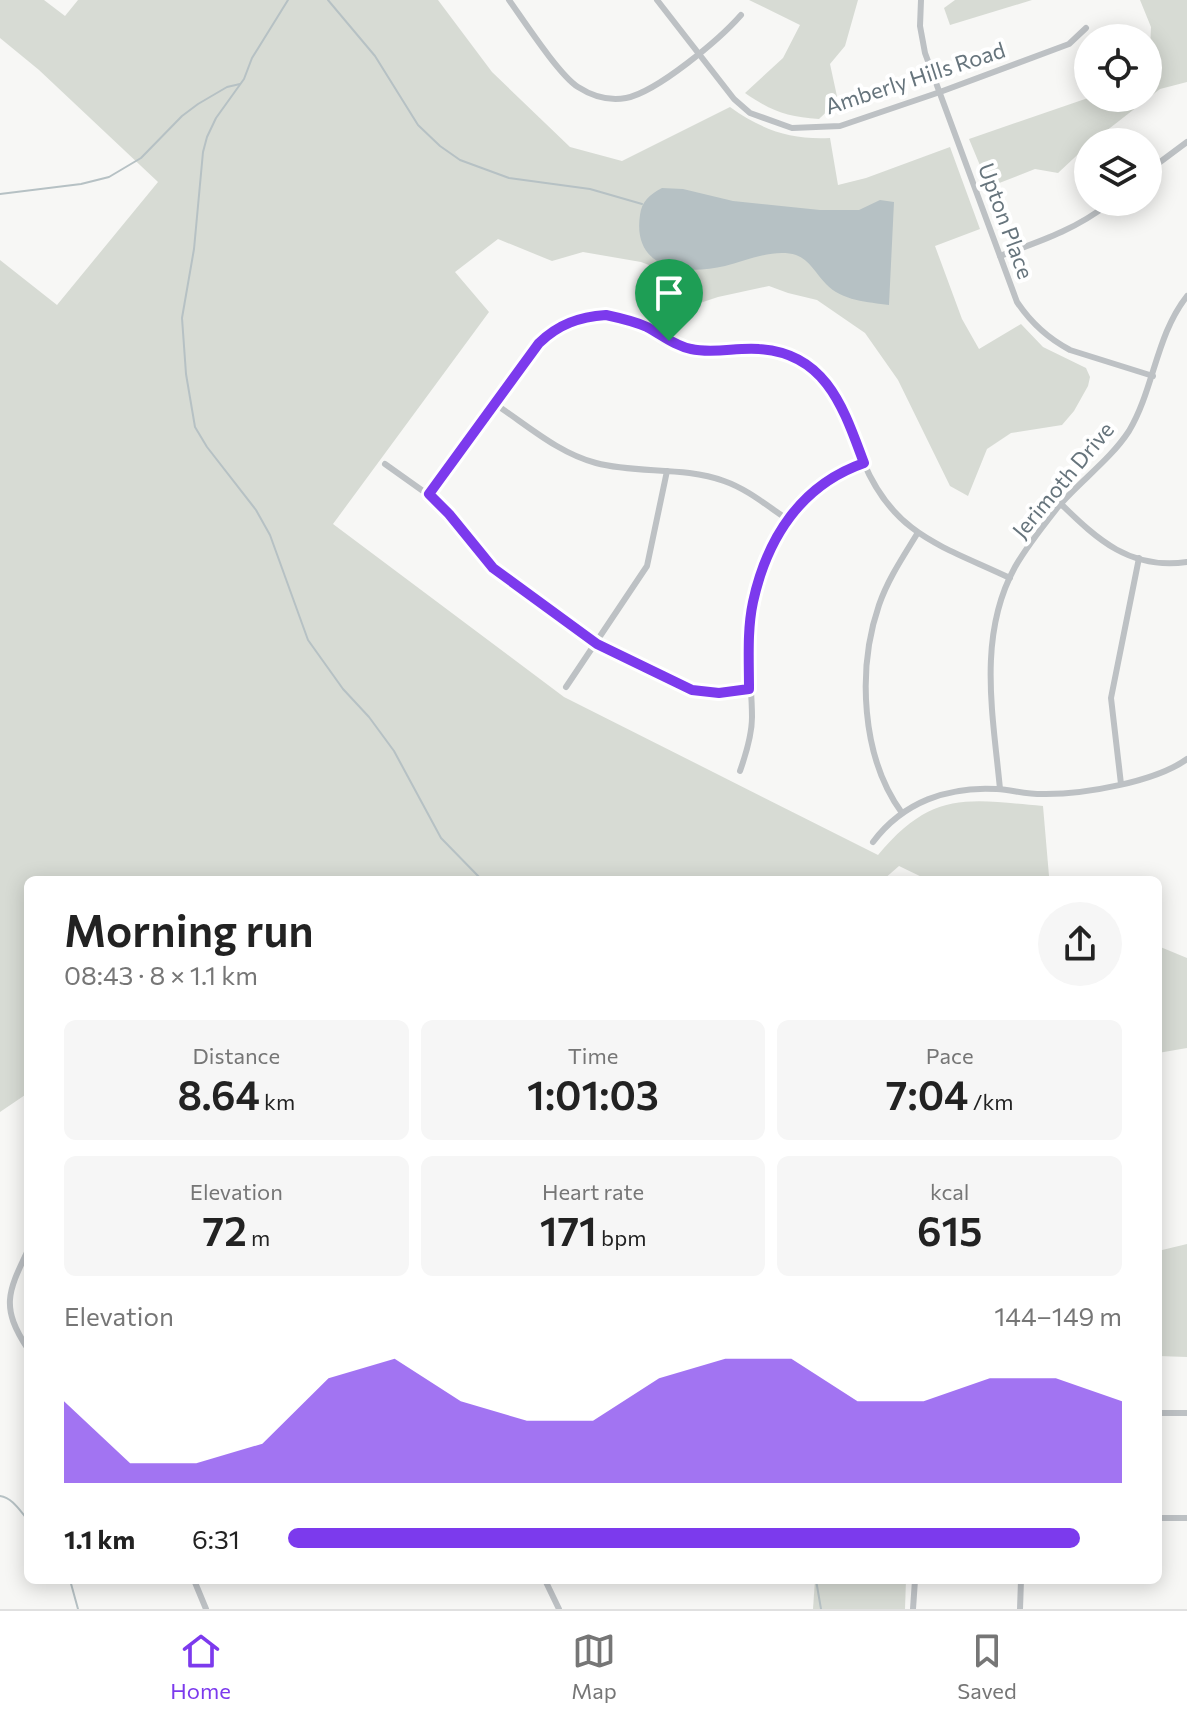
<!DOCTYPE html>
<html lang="en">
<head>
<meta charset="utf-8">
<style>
	:root { --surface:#fff; --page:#f6f6f6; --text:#222; --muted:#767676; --line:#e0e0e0; --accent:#7c3aed }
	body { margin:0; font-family:Commissioner,sans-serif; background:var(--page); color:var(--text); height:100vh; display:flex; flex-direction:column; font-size:30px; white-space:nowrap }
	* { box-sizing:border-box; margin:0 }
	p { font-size:26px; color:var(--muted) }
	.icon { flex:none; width:44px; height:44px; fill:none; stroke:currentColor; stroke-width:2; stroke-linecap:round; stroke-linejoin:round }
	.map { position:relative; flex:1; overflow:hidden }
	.panel { position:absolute; left:24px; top:876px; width:1138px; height:708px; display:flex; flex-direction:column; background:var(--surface); border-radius:12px; box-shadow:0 4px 20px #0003 }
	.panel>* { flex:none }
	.controls { position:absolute; left:1074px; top:24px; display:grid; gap:16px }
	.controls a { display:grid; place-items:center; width:88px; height:88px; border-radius:50%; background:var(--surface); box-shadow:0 4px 20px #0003; font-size:40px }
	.pin { position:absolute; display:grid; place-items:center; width:68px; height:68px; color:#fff; margin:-82px -34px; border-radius:50% 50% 50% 0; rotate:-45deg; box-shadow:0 0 8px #0007 }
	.pin .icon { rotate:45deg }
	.round { display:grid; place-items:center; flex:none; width:84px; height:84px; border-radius:42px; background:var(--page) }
	.head { display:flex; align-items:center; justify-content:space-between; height:136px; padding:0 40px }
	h1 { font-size:44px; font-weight:600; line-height:60px }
	.stats { display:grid; grid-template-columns:repeat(3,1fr); gap:12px; height:136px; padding:8px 40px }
	.stats div { display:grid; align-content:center; border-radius:12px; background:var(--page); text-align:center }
	.stats b { font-size:40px; font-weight:600 }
	.stats small { font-size:22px; font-weight:400 }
	.stats p { font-size:22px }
	.chart { height:224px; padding:16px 40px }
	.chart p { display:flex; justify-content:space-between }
	.chart svg { width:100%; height:144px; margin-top:8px; fill:var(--accent); opacity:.7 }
	ul { padding:0 40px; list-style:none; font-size:26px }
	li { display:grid; grid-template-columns:128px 96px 1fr; align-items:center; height:60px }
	li i { height:20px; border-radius:10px; background:var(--accent) }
	.tabs { display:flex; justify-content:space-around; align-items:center; height:112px; border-top:2px solid var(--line); background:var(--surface); font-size:22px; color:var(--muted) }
	.tabs a { display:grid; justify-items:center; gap:4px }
	.tabs .on { color:var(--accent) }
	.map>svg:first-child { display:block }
	.green { fill:#d7dbd4 }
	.water { fill:#b6c1c4 }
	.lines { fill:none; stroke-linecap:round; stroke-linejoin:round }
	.stream { stroke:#b6c1c4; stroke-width:2 }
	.street { stroke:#bdc1c4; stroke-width:6 }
	.route-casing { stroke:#fff; stroke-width:16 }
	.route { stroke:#7c3aed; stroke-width:10 }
	.labels { text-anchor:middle; stroke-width:8; stroke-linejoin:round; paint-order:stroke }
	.street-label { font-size:22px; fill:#66747c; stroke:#fff }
</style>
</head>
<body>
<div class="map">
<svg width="1187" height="1609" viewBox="0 0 1187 1609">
	<rect width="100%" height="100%" fill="#f7f7f5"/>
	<g class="green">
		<path d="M0 0H44L65 16 78 0H438L492 72 570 147 622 161 730 107C762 130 791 140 830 138L838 185 866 178 950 147 980 229 935 246 962 319 979 349 1021 324 1043 347 1086 368 1090 377 1088 386 1074 411 1062 425 1011 433 987 449 968 496 950 486 898 380 865 333 817 300 788 293 769 286 718 297 697 304 701 285 641 262 583 252 552 261 498 239 455 272 489 312 333 524 564 697 878 855C932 791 965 799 1043 806L1049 876 1038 880H928L899 866 883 880H122L120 877 115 880H28V940L25 942 28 951V1093L0 1112V260L57 305 158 182 39 70 0 38Z"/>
		<path d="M749 0H858L845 46 830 64 838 101 819 119C787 117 771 111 745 93L783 58 800 25Z"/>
		<polygon points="955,0 1032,0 950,25 944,8"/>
		<polygon points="1140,0 1187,0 1187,82 1160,89 1092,142 1088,142 1088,145 1058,173 1035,169 989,187 969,139 1088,98 1148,98 1151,27"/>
		<polygon points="1158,946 1187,958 1187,1048 1158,1053"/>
		<polygon points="1187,1244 1187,1357 1158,1356 1158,1251"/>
		<polygon points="815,1580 906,1580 905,1609 813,1609"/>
	</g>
	<path class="water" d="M662 188 683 189 733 201 820 210H859L880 200 894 202 889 305C868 302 842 301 826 284 816 274 810 260 796 255 774 248 746 261 725 266 683 276 632 269 640 215 642 201 649 195 662 188Z"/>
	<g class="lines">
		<g class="stream">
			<polyline points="288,0 252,58 244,79 216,118 207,137 203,152 194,249 182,318 186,374 195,427 207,447 256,510 270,535 308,640 343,689 369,717 394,751 441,838 482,880"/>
			<polyline points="328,0 375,56 418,125 440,146 460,160 509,178 590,189 642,204"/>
			<polyline points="0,194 81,184 109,177 141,158 182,116 198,104 227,87 240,84"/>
			<path d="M0 1496C13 1498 20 1511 28 1520"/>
			<polyline points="70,1580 78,1609"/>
			<polyline points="816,1580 821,1609"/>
		</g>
		<g class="street">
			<path d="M509 0C524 21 559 75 578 87 592 96 609 101 626 98 657 92 720 39 741 15"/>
			<polyline points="657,0 734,99 750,113 792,128 840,126 940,92 1069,44 1086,28"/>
			<path d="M921 0 920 26 925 53 1017 302C1031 323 1047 338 1070 350L1153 376"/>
			<polyline points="1148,171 1187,142"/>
			<path d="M1000 256C1041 241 1075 230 1111 202"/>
			<path d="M495 404C527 425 558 453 596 463 637 474 683 466 724 481 747 489 766 505 787 519"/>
			<polyline points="385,464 437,501 493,568 597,644 692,690 719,693 749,689"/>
			<path d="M429 494 539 343C557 326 578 314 604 315 634 315 655 337 682 347 726 363 772 332 816 371 843 395 850 430 863 461 894 536 943 546 1010 578"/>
			<path d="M1061 504C1098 540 1130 570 1187 562"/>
			<polyline points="566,687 647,566 667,471"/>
			<path d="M740 771C746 754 752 735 752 717 752 691 748 664 749 637 751 581 777 513 825 481 836 473 850 468 864 463"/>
			<polyline points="1121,784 1111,698 1139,558"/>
			<path d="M1000 789C993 715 977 636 1015 567 1027 546 1043 526 1058 507 1080 481 1110 460 1129 431 1154 389 1156 335 1187 296"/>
			<path d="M902 813C861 757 857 669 879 605 888 579 903 557 917 534"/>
			<path d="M873 842C903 802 948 786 997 789 1013 790 1029 795 1046 794 1085 794 1155 782 1187 759"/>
			<path d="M28 1250C8 1292 0 1307 28 1349"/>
			<polyline points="1158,1413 1187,1413"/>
			<polyline points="1158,1518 1187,1518"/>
			<polyline points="194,1580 206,1609"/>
			<polyline points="545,1580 559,1609"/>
			<polyline points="913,1609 915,1580"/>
			<polyline points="1020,1609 1021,1580"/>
		</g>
	</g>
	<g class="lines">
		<g class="route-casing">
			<path id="route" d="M606 315C620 318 634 321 647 327 662 335 675 346 691 349 714 354 737 347 759 349 827 353 844 410 864 463 801 485 767 538 753 602 747 630 749 660 749 689L719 693 692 690 597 644 493 568 449 514 429 494 539 343C559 324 579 317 606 315Z"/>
		</g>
		<use href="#route" class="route"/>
	</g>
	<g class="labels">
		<g class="street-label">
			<text transform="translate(915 78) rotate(-18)" y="8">Amberly Hills Road</text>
			<text transform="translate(1006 221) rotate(70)" y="8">Upton Place</text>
			<text transform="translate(1063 480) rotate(-50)" y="8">Jerimoth Drive</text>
		</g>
	</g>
</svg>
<div class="controls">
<a><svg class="icon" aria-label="locate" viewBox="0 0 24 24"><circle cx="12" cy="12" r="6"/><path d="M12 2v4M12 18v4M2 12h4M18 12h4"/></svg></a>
<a><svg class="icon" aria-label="layers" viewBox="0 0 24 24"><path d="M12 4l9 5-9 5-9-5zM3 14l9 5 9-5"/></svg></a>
</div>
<div class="pin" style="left:669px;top:341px;background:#1e9e55"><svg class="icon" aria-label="arrive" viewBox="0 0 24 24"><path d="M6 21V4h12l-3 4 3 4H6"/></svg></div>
<section class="panel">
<div class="head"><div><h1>Morning run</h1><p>08:43 · 8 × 1.1 km</p></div><a class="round"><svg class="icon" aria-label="share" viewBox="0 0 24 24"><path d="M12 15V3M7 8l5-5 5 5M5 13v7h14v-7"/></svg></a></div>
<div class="stats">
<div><p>Distance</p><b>8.64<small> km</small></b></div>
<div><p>Time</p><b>1:01:03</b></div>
<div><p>Pace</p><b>7:04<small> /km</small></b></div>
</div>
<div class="stats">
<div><p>Elevation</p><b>72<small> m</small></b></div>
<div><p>Heart rate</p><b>171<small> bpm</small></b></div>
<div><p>kcal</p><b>615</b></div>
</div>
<div class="chart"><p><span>Elevation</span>144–149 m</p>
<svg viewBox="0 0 160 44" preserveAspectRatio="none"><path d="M0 44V19L10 38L20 38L30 32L40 12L50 6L60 19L70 25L80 25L90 12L100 6L110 6L120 19L130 19L140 12L150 12L160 19V44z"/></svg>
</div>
<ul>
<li><b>1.1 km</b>6:31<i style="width:95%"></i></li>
</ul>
</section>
</div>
<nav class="tabs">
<a class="on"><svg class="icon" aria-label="home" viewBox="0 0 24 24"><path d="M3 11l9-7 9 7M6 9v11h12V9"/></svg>Home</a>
<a><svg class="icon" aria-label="map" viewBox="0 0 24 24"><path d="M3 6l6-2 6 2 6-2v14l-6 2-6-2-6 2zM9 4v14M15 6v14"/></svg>Map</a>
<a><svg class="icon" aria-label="saved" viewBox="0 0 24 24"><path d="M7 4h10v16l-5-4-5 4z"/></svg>Saved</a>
</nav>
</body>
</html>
